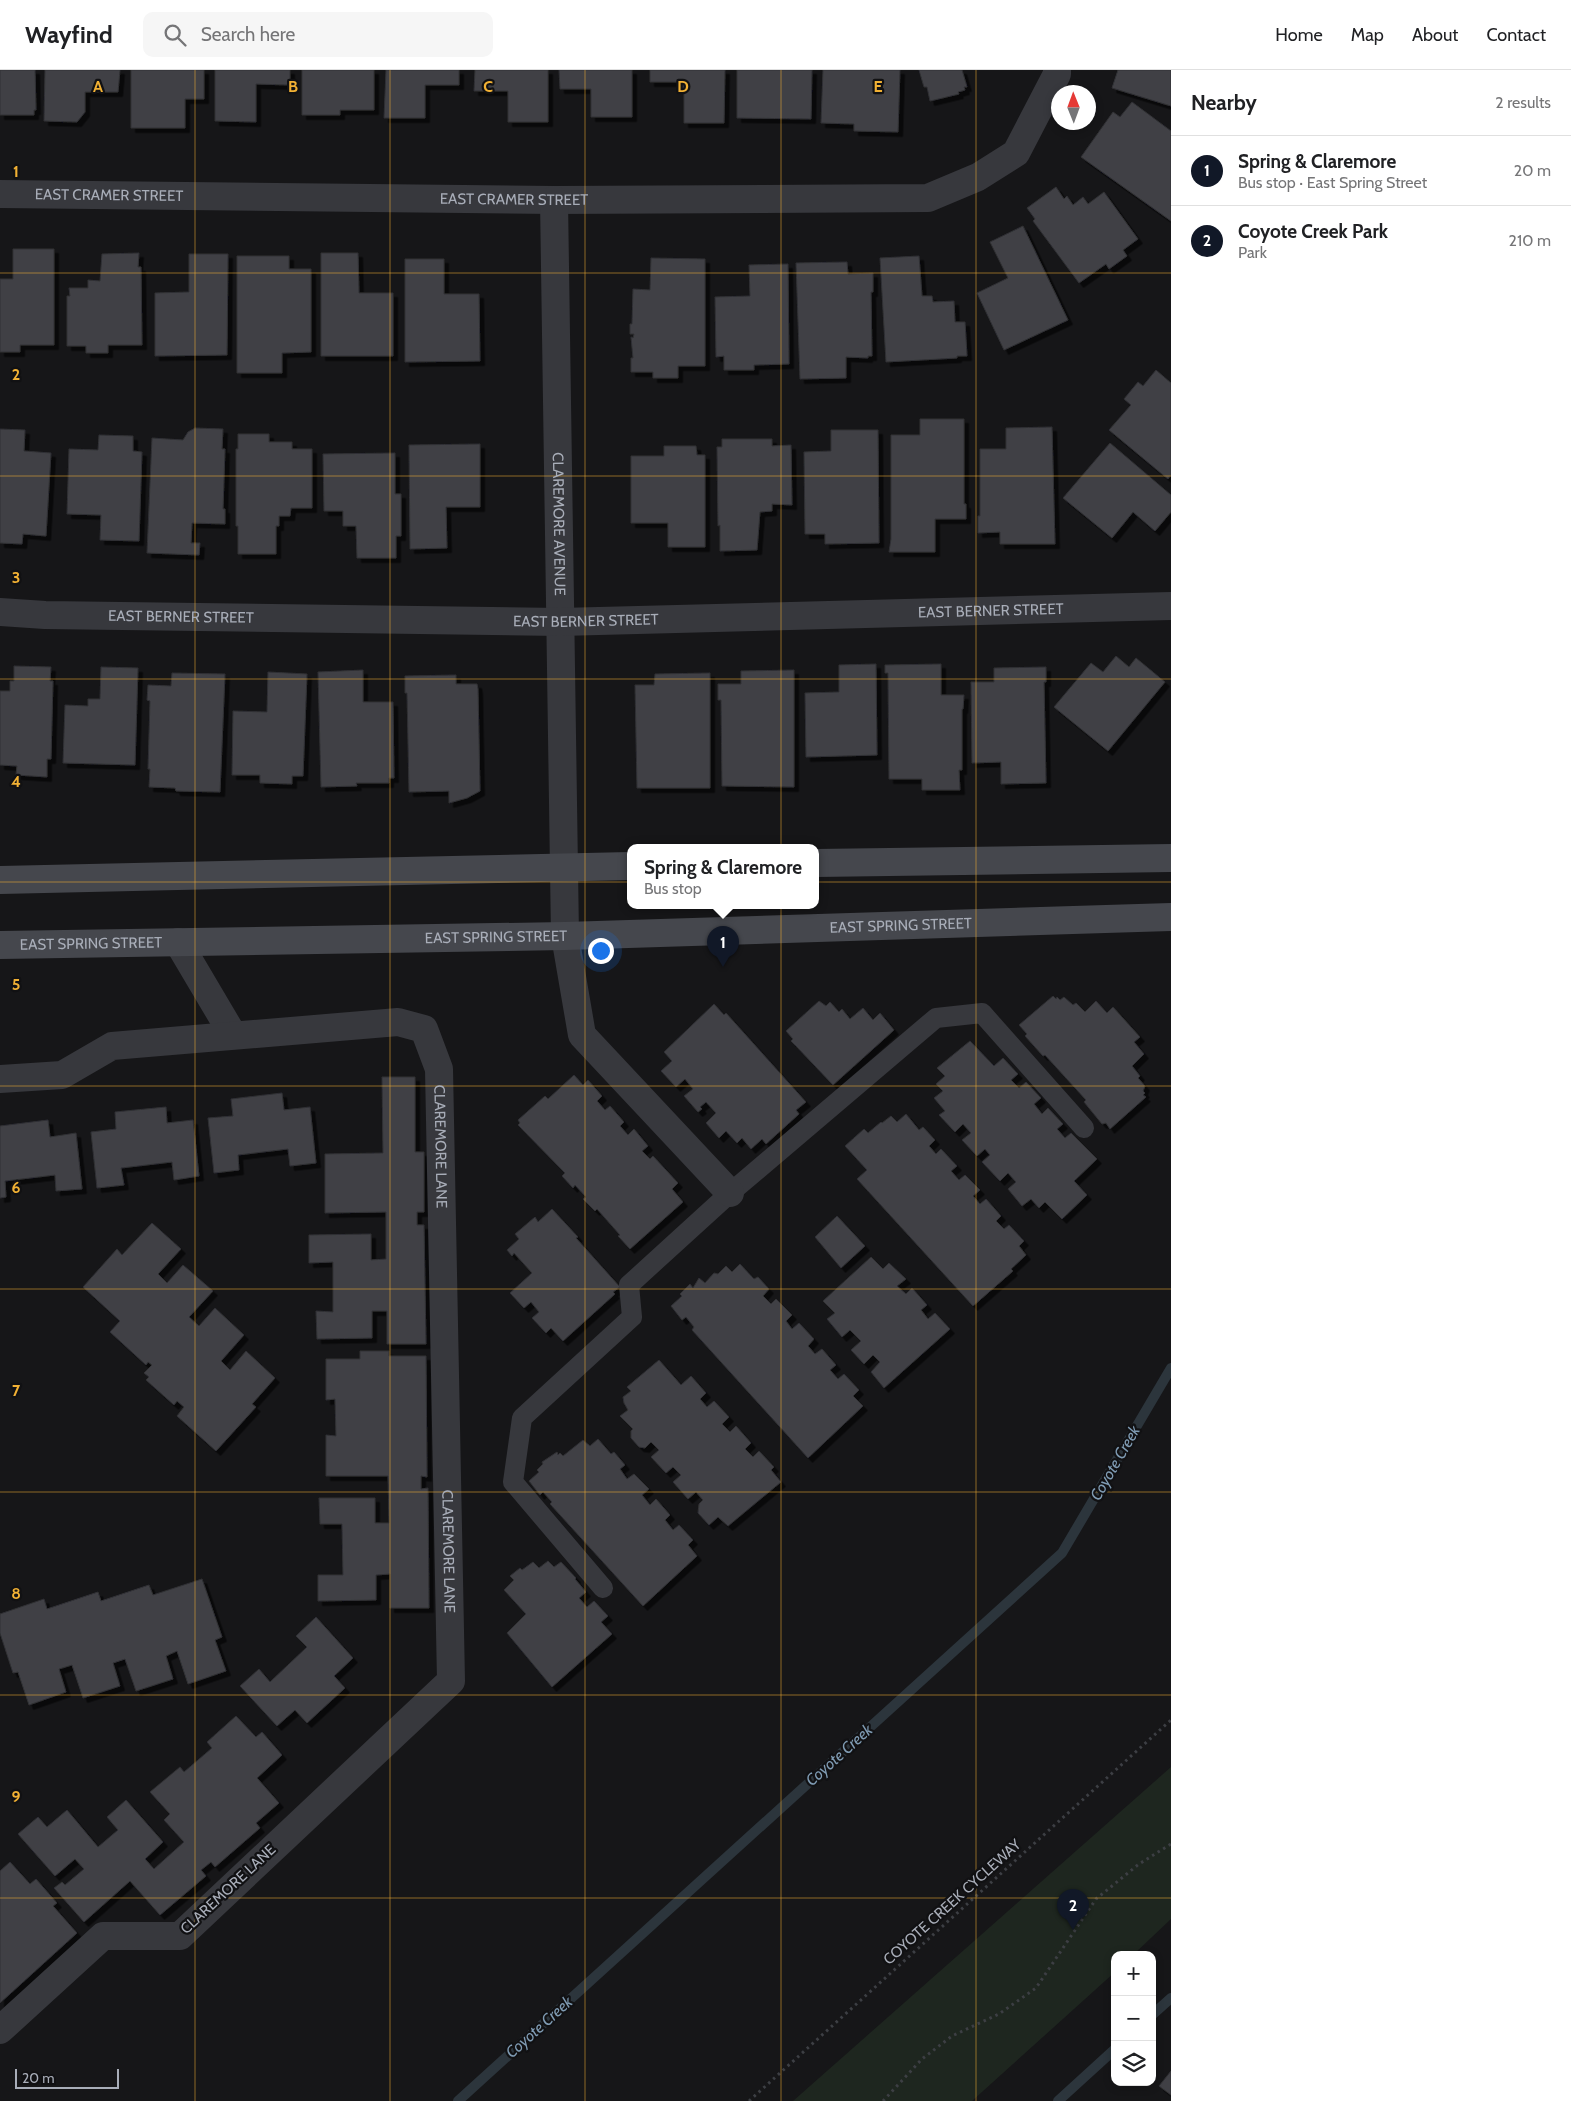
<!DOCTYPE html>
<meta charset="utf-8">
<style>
:root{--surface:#fff;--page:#f6f6f6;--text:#202124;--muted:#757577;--line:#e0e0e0;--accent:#111827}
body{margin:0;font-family:Cabin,sans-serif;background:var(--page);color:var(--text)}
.controls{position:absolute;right:15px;bottom:15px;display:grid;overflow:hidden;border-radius:10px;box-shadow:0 2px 8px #0003}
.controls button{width:45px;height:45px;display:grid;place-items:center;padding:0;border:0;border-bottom:1px solid var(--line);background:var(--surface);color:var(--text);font:25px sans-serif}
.compass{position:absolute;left:1051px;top:15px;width:45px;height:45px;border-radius:50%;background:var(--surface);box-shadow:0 2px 8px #0003;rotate:359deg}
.scale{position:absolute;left:15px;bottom:12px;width:104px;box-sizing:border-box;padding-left:5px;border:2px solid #a8adb8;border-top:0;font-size:14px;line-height:18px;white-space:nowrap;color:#a8adb8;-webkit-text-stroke:4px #111113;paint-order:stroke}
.you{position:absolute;left:600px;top:880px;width:18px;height:18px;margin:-12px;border:4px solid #fff;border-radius:50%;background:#1a73e8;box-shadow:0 0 0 8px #1a73e833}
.badge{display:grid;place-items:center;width:32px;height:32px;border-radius:50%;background:var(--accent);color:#fff;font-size:16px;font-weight:700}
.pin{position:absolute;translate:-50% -41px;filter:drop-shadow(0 1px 2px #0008)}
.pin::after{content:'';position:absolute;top:26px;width:18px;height:15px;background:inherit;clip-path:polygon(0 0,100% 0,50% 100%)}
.popup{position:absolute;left:627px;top:774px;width:192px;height:65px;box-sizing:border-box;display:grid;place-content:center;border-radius:10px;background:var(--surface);filter:drop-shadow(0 1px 4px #0005);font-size:16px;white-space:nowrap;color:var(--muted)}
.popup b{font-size:19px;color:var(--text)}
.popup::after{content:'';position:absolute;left:50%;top:100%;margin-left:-10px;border:10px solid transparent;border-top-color:var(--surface)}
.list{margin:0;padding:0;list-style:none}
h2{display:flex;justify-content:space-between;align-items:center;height:65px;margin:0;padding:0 20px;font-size:21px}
h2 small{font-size:16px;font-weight:400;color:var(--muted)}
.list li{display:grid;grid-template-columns:32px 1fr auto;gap:15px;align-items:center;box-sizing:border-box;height:70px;padding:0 20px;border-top:1px solid var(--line)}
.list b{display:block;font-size:19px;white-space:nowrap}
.list p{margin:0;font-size:16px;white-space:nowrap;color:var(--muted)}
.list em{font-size:16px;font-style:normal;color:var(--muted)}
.icon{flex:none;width:28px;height:28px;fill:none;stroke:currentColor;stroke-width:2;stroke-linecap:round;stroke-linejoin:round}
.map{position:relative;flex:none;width:1171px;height:2031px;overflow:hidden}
header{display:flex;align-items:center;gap:30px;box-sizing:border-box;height:70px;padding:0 25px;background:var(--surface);border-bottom:1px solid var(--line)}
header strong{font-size:24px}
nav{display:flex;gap:28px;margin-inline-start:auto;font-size:18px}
.search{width:350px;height:45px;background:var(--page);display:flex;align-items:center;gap:12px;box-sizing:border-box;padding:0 18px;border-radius:10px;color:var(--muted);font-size:19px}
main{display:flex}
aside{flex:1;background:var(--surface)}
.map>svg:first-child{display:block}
.green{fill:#1e261f}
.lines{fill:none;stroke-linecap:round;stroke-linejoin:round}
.stream{stroke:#2c353c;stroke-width:10}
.building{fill:#404145;stroke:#303034;filter:url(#shadow)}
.path{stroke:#3d3f44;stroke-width:3;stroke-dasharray:2.5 4;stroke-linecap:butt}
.lane{stroke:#37383d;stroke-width:20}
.street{stroke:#37383d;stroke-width:28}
.secondary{stroke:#45474d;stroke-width:28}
.grid{fill:none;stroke:#f2b134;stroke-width:1;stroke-opacity:0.55}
.labels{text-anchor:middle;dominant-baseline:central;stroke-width:4.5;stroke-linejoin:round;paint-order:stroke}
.street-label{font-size:15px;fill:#a8adb8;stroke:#111113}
.water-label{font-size:16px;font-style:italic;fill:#7f9bb3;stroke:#111113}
.grid-label{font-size:16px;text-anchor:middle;font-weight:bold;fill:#f2b134;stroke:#111113;stroke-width:4.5;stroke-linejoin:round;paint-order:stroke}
</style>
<header>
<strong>Wayfind</strong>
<div class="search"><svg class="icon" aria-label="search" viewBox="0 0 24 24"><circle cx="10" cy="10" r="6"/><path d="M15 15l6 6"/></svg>Search here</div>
<nav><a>Home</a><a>Map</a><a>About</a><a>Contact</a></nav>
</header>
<main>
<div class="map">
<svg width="1171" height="2031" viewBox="0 0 1171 2031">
<defs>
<filter id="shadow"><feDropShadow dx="4.5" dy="4.5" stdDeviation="0" flood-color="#0009"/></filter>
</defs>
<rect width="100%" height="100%" fill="#161618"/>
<!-- green -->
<polygon class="green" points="1171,1697 1171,1849 1133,1885 1115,1885 1115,1902 972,2031 793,2031"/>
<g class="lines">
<!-- stream -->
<g class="stream">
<polyline points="1152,1945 1171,1928"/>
<polyline points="458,2031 1062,1483 1171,1298"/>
<polyline points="1058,2031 1115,1979"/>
</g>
</g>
<!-- building -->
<g class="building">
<polygon points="0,0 35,0 36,40 34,40 34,45 0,45"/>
<polygon points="45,0 120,0 118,22 85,22 85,42 77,52 44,51"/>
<polygon points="131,0 204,0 204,29 185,29 185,58 131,58"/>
<polygon points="215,0 290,0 290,13 289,15 256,14 256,52 215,51"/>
<polygon points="302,0 374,0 374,40 340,40 340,45 302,45"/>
<polygon points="386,0 459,0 459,15 425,15 425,48 384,48"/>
<polygon points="475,0 548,0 548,52 508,52 508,21 474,21"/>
<polygon points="559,0 632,0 632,47 591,47 591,19 560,19"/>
<polygon points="650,0 725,0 724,53 684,53 684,23 680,23 680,12 650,12"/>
<polygon points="737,0 812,0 811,49 737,48"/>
<polygon points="823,0 900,0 898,62 854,61 854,54 821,53"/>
<polygon points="919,0 962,0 967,17 964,17 965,20 958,22 959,24 930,31 927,17 924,17"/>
<polygon points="1118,0 1171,0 1171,36 1112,18"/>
<polygon points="1132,32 1171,61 1171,151 1081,87 1113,42 1120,47"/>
<polygon points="1056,117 1064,129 1067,126 1073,135 1083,127 1088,134 1104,122 1138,169 1123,180 1127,186 1109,199 1106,194 1079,213 1033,151 1035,149 1027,138"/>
<polygon points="1023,156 1068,250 1004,280 977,223 1008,208 990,172"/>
<polygon points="13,179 54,179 54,275 20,275 20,282 0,282 0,209 13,209"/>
<polygon points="139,183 138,197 141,197 142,275 108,275 108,283 86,283 86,276 67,276 67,226 70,226 69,218 88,218 88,210 100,211 102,184"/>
<polygon points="321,183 358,183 359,223 393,223 393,286 321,286"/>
<polygon points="189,184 228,184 227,285 155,286 155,223 189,222"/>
<polygon points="237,186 289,186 289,199 311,199 311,282 282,283 282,303 237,303"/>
<polygon points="919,186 922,226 932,226 933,232 954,231 955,252 965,252 967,286 957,286 957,288 886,292 880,188"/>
<polygon points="651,188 705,189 705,296 678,296 678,308 653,308 653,302 631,302 631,288 633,288 631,267 633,268 634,264 630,264 630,254 632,254 633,219 650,220"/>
<polygon points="405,189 444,189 444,224 479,224 480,291 405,292"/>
<polygon points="847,192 848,204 873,203 873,222 871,222 872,286 868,286 868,288 846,287 846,308 800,309 796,193"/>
<polygon points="788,194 789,294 754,295 754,300 724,300 724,286 716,287 715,227 750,226 749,195"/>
<polygon points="1156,300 1171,313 1171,405 1168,409 1109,360 1131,335 1124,329 1138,312 1143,316"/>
<polygon points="920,349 964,349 964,434 966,434 966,449 935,449 935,482 889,482 891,469 891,365 920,365"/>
<polygon points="1052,357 1055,474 1000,474 1000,462 978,463 978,446 980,446 980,379 1006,379 1006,358"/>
<polygon points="195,358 223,359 222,379 225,379 223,439 225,439 225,454 192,453 191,473 200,473 199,485 147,483 152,368 183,370 188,362"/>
<polygon points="0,359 25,360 24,381 51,383 46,466 23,464 22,474 0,473"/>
<polygon points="831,360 878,360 879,473 825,474 825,464 805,464 804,382 831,381"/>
<polygon points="238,364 269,364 269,372 292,372 292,379 312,379 312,438 291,438 290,446 279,446 279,456 276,456 276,484 238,484 238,456 236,456 236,379 238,379"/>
<polygon points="99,365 133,366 133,381 142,382 139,471 100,470 101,445 67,444 69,379 98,380"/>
<polygon points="722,369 772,369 772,376 791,375 792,435 772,434 772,441 760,442 757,480 720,481 720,455 718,456 717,377 722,377"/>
<polygon points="1110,373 1171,425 1171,442 1155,461 1133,442 1112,468 1063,428"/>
<polygon points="480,374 480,437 446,437 447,478 410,479 409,375"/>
<polygon points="664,376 696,376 697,385 705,385 705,477 668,477 668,453 631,453 631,386 664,386"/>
<polygon points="395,383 395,424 401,424 401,466 396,466 396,488 357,488 356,456 343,456 343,441 324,441 323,384"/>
<polygon points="1116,586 1129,597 1136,588 1165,612 1108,681 1054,637 1091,593 1103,602"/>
<polygon points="876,594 877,685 806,687 805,623 839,622 839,595"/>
<polygon points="941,594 941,625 964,625 963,639 962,639 962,700 959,700 960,720 922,720 922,709 889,709 888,603 885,603 885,595"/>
<polygon points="14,596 51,597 50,611 53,611 51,689 47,689 47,707 16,705 17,696 0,695 0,621 10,621 10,611 14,611"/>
<polygon points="101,597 138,598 135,695 63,693 65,635 88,636 88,629 100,629"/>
<polygon points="1046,597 1046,612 1044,612 1046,713 1001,714 1001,692 972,693 971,612 994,612 994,598"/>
<polygon points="363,600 363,632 393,632 394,708 389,708 389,713 356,713 357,716 321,717 318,602"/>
<polygon points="794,600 794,717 722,716 721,630 718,630 718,614 741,614 741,601"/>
<polygon points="268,602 307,604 303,706 292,706 292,714 260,713 260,705 232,705 233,641 267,642"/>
<polygon points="172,603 225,604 220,722 176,721 175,718 149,717 150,699 148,699 150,631 147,630 148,615 171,616"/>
<polygon points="710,603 710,718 637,718 635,615 654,615 655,604"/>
<polygon points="456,605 456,614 477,614 478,619 480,721 467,728 449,733 449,721 409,722 407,623 405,623 405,606"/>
<polygon points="1053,926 1056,929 1057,927 1060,930 1064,927 1073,935 1076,933 1085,942 1096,931 1107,943 1113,937 1140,967 1134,972 1144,984 1132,996 1140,1006 1138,1008 1145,1016 1143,1021 1145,1023 1143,1025 1146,1027 1110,1059 1106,1053 1102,1054 1084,1032 1086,1030 1045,985 1043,986 1025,966 1027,964 1019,955"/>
<polygon points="819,931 826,936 830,932 839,942 842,939 850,949 863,938 873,950 880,943 894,960 833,1015 795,975 791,971 793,969 786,961"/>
<polygon points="714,934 724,945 726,943 806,1032 796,1040 799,1044 766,1074 762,1069 751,1079 742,1068 737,1073 726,1061 719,1068 706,1053 716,1043 706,1032 700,1037 702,1039 698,1042 684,1026 693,1019 685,1009 676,1017 661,1001 672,991 664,982"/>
<polygon points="970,971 994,996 1003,988 1018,1004 1011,1010 1019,1018 1026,1012 1041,1028 1034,1034 1042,1044 1048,1038 1063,1054 1057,1059 1065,1068 1071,1063 1097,1089 1074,1111 1087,1125 1062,1149 1045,1132 1039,1138 1031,1129 1022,1136 1008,1119 1016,1112 1008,1103 1000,1111 982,1092 990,1085 985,1079 977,1086 962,1070 971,1063 963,1054 955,1062 939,1045 945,1041 934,1028 943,1021 936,1014 945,1006 937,998"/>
<polygon points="574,1005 583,1015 588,1010 602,1026 597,1031 605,1040 610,1036 624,1052 620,1056 628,1065 634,1059 648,1076 642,1081 650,1089 653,1086 678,1113 672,1119 683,1132 630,1179 618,1166 620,1165 597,1139 595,1141 583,1129 586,1127 575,1115 573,1118 562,1106 565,1103 518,1055 520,1053 518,1050 545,1026 548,1029"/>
<polygon points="382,1007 415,1007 415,1082 424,1082 424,1142 417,1142 417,1155 424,1155 426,1274 387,1274 387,1241 372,1241 372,1268 317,1269 316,1241 333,1242 333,1192 309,1193 309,1165 371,1164 371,1190 386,1189 386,1142 325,1143 325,1084 383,1083"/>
<polygon points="282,1023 284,1040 310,1037 316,1093 290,1096 288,1079 238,1085 239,1100 214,1103 208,1048 233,1046 231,1029"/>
<polygon points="166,1037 167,1053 193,1050 199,1106 174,1110 172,1092 121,1098 124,1115 97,1118 91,1062 116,1059 115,1042"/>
<polygon points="906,1044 919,1060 923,1057 935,1070 929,1076 936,1084 941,1079 957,1096 951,1101 959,1110 965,1105 980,1120 973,1126 980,1134 986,1129 1001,1146 996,1151 1004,1159 1009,1155 1024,1171 1019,1176 1026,1185 1011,1199 1013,1201 973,1236 857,1109 867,1100 845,1076 864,1059 868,1063 881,1052 882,1053 891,1046 897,1052"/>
<polygon points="48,1050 50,1067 76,1063 82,1119 56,1121 55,1105 5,1111 6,1127 0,1128 0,1056"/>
<polygon points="552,1139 578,1167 576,1168 620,1217 613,1222 615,1224 563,1271 551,1258 546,1263 532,1248 539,1242 531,1232 524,1238 510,1223 532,1203 514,1183 512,1186 507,1180 519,1169 515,1164 535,1147 538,1152"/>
<polygon points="837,1146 865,1176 841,1198 815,1167"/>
<polygon points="152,1153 181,1179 158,1204 167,1213 183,1195 213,1221 189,1247 199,1256 215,1238 244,1265 221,1291 230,1300 246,1281 275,1308 252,1334 256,1337 216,1381 177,1346 184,1337 177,1331 174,1335 146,1310 149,1307 144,1303 152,1295 148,1292 146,1295 110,1262 120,1251 83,1217 117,1179 122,1185"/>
<polygon points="871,1187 883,1199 889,1193 906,1209 897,1216 906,1224 912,1218 927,1235 921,1240 928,1249 935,1243 950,1259 884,1318 871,1302 880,1292 873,1285 864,1294 851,1280 861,1271 850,1260 842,1267 827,1249 835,1243 823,1231"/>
<polygon points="740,1194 754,1209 758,1207 769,1219 763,1226 771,1234 776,1229 792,1245 786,1251 792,1259 799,1253 814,1269 808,1276 815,1284 822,1279 836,1295 830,1300 838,1309 844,1304 859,1320 853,1326 863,1336 808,1388 692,1260 694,1257 686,1247 682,1250 671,1236 682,1226 680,1224 690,1214 693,1218 699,1208 705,1213 714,1203 718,1204 726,1196 732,1202"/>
<polygon points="360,1281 389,1281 389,1286 426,1286 427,1407 421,1406 421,1419 428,1418 429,1538 390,1538 390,1504 376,1505 376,1530 318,1531 318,1505 343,1505 342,1454 320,1454 319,1428 375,1428 375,1453 389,1453 388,1406 326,1406 326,1365 336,1366 335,1329 326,1330 326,1289 360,1289"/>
<polygon points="659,1290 681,1315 691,1306 706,1323 700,1329 707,1337 714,1331 729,1347 722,1354 730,1362 736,1356 751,1373 745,1379 753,1387 759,1381 774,1397 771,1400 781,1412 728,1456 718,1447 709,1455 698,1443 699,1434 703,1430 696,1422 688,1429 673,1412 681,1405 673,1397 666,1403 651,1387 659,1380 651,1372 645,1378 639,1377 631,1368 631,1361 633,1359 620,1346 628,1340 624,1333 623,1327 631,1321 627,1317"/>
<polygon points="598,1369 611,1384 614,1382 625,1395 620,1399 627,1409 634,1404 649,1419 642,1425 650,1435 656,1429 670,1445 665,1450 673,1460 679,1455 693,1470 688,1475 697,1486 643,1536 550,1434 552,1432 543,1422 540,1425 529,1411 539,1402 537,1400 543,1394 542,1392 557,1382 558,1385 560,1383 563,1386 583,1370 590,1376"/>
<polygon points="548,1491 554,1497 561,1492 576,1508 575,1509 586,1522 579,1528 587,1537 594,1531 608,1546 601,1552 612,1564 552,1617 507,1563 526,1544 504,1520 514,1510 510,1506 520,1498 522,1500 533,1492 539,1498"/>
<polygon points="202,1509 222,1567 215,1570 226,1601 188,1614 177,1581 166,1586 173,1609 136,1621 125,1589 113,1593 120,1616 83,1628 72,1595 59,1599 66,1622 29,1635 18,1602 13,1603 0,1563 0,1544 44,1529 47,1539 98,1522 101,1531 149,1515 153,1525"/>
<polygon points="316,1547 353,1588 334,1606 345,1618 307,1653 295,1640 277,1656 240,1616 259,1599 270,1612 307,1577 296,1566"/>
<polygon points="236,1646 256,1667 262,1662 282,1685 257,1708 279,1733 256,1753 260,1758 215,1797 211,1792 201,1800 206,1806 160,1845 130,1811 84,1852 54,1818 62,1812 65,1815 84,1799 75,1789 55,1806 18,1764 38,1747 47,1757 67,1740 98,1777 118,1760 107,1747 126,1730 163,1772 145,1789 154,1799 184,1772 164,1750 170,1744 150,1722 180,1697 184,1702 212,1678 207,1672"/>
<polygon points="10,1792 30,1814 36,1809 57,1833 53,1836 77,1863 0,1933 0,1801"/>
<polygon points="1171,2001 1171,2025 1159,2016"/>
</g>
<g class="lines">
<!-- path -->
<g class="path">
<polyline points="749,2031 1171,1650"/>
<polyline points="883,2031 922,1989 952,1966 999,1944 1036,1918 1096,1829 1139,1794 1171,1774"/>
</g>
<!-- lane -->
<polyline class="lane" points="603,1518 513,1412 522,1348 632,1247 629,1215 730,1123 936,948 982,943 1084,1058"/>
<!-- street -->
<g class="street">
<path id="s1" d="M0,124L554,130L928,128L978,107L1016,83L1057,4V0"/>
<path id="s2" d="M554,130L565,866L582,965L730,1123"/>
<path id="s3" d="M0,542L45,545L560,552L1171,536"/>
<polyline points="178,872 233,965"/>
<path id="s4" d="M0,1009L62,1005L112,976L398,952L424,959L439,999L451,1611L180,1866H103L0,1960"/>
</g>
<!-- secondary -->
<g class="secondary">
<polyline points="816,793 1171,788"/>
<polyline points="0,810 630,796"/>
<path id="s5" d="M0,875L565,866L1171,847"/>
</g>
</g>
<!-- grid -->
<path class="grid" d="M195,0V2031M390,0V2031M585,0V2031M781,0V2031M976,0V2031M0,203H1171M0,406H1171M0,609H1171M0,812H1171M0,1016H1171M0,1219H1171M0,1422H1171M0,1625H1171M0,1828H1171"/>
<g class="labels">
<!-- street labels -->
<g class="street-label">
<text stroke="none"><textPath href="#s1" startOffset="109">EAST CRAMER STREET</textPath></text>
<text stroke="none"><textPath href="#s1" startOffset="514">EAST CRAMER STREET</textPath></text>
<text stroke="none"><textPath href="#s2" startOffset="324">CLAREMORE AVENUE</textPath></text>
<text stroke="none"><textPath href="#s3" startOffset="991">EAST BERNER STREET</textPath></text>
<text stroke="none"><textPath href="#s3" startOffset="181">EAST BERNER STREET</textPath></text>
<text stroke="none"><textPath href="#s3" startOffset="586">EAST BERNER STREET</textPath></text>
<text stroke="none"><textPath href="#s5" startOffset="901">EAST SPRING STREET</textPath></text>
<text stroke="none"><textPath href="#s5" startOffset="496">EAST SPRING STREET</textPath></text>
<text stroke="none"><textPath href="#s5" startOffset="91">EAST SPRING STREET</textPath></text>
<text stroke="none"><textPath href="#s4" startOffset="554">CLAREMORE LANE</textPath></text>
<text stroke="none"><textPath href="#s4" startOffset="959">CLAREMORE LANE</textPath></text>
<text transform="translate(228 1819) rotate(-43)">CLAREMORE LANE</text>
<text transform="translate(952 1832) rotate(-42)">COYOTE CREEK CYCLEWAY</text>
</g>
<!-- water labels -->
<g class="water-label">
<text transform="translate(1115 1393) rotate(-60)">Coyote Creek</text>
<text transform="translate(839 1685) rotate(-42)">Coyote Creek</text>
<text transform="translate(539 1957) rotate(-42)">Coyote Creek</text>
</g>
</g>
<g class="grid-label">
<text x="98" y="22">A</text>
<text x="293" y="22">B</text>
<text x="488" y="22">C</text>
<text x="683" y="22">D</text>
<text x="878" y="22">E</text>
<text x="16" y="107">1</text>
<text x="16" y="310">2</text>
<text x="16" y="513">3</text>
<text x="16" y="717">4</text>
<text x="16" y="920">5</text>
<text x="16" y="1123">6</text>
<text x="16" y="1326">7</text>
<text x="16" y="1529">8</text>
<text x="16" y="1732">9</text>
</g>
</svg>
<div class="controls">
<button>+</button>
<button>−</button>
<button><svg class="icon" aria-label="layers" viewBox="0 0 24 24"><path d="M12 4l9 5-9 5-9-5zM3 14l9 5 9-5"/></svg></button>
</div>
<svg class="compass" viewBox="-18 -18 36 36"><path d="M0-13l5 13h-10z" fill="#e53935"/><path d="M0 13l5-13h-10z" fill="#757577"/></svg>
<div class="scale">20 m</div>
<div class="you"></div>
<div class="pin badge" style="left:723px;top:897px">1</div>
<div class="popup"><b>Spring &amp; Claremore</b>Bus stop</div>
<div class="pin badge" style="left:1073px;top:1860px">2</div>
</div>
<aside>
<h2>Nearby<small>2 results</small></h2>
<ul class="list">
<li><span class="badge">1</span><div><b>Spring &amp; Claremore</b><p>Bus stop · East Spring Street</p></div><em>20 m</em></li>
<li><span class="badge">2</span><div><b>Coyote Creek Park</b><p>Park</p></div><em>210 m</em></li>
</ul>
</aside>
</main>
